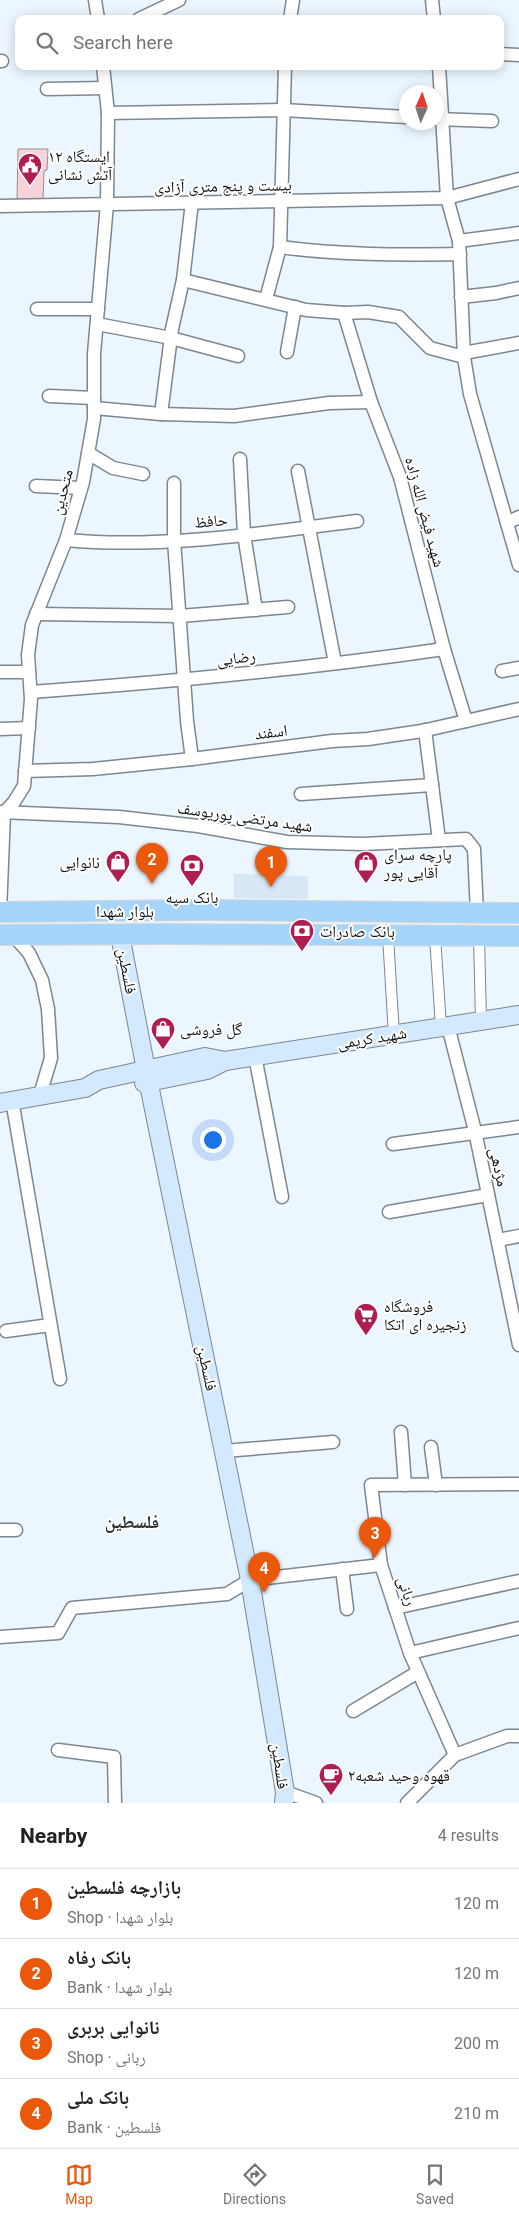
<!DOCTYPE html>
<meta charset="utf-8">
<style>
:root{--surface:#fff;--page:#f6f6f6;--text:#222;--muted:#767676;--line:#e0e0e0;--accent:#ea580c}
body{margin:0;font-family:Roboto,"Noto Naskh Arabic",sans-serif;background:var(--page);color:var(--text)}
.compass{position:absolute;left:399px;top:85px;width:45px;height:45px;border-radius:50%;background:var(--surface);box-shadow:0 2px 12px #0003;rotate:3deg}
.you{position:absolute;left:212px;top:1139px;width:18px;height:18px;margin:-12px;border:4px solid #fff;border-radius:50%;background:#1a73e8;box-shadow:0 0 0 8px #1a73e833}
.badge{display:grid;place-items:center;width:32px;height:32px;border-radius:50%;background:var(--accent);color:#fff;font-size:16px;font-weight:700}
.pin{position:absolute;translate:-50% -41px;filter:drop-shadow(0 1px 2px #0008)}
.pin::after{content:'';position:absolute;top:26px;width:18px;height:15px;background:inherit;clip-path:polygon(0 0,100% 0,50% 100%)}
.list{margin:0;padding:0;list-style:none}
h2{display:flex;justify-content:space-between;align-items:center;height:65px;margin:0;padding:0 20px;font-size:21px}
h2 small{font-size:16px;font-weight:400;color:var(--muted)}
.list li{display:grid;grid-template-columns:32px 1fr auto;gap:15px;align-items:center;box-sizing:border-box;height:70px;padding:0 20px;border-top:1px solid var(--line)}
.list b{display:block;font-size:19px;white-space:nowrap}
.list p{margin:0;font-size:16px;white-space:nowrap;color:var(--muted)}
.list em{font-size:16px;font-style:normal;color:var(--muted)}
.icon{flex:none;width:28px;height:28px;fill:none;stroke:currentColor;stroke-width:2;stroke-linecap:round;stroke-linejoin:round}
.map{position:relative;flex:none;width:519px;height:1803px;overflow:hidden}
.search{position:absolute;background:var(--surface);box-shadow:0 2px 12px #0003;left:15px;right:15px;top:15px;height:55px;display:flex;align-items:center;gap:12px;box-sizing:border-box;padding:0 18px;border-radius:10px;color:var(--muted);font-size:19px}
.sheet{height:345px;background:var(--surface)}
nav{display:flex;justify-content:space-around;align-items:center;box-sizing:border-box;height:70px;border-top:1px solid var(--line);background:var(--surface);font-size:14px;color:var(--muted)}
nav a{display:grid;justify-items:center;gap:2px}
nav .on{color:var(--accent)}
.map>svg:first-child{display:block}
.built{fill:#d8e7f5}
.building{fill:#f8d2d9;stroke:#998d8f}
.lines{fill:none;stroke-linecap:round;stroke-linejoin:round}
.pedestrian-casing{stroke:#7e868e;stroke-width:12}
.minor-casing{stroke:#7e868e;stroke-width:15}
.secondary-casing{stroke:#7e868e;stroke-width:20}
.primary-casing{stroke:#d4d5d5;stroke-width:22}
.pedestrian{stroke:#fff;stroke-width:10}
.minor{stroke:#fff;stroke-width:12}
.secondary{stroke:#d3eafe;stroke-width:18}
.primary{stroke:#a6d5fc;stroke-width:20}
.labels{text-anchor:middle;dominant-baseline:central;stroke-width:4;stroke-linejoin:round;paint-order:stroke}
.poi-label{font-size:16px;fill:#101316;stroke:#fff;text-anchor:start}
.street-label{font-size:16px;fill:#101316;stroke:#fff}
.neighbourhood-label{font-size:18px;font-weight:bold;fill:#2a3137;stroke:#fff}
</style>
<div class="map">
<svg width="519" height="1803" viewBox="0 0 519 1803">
<rect width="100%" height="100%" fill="#ecf6fe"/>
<!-- built -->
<polygon class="built" points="234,874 308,876 308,899 234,898"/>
<!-- building -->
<polygon class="building" points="18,149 48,149 47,170 44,171 43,200 17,200"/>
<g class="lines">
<defs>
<g id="pedestrian">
<polyline points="388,936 394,1035"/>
<polyline points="435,936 441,1027"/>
<polyline points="479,936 481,1021"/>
</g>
<g id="minor">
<polyline points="95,0 98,19"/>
<polyline points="432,0 434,19"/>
<polyline points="139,19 179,0"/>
<polyline points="290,19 293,0"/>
<polyline points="500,54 519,55"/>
<polyline points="0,61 2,61"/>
<polyline points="439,66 447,198 459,241 464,357 470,394 519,565"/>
<polyline points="47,89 105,88"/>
<polyline points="108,113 283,110 406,117"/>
<polyline points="436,119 492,121"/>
<polyline points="0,206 447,198 519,179"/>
<polyline points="459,241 519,233"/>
<path d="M280,247C340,255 399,255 460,254"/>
<polyline points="183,280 306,310 344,313 368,312 399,317 430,348 464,357"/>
<polyline points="461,297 496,293 519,288"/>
<polyline points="266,299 280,247 285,66"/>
<polyline points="37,309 98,309"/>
<polyline points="344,313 371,402 400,477 444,649 466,721"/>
<polyline points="97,324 171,338 238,356"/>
<polyline points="287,352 295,307"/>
<polyline points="464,353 519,343"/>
<polyline points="49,396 94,398"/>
<polyline points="94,408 161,414 234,416 329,403 371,402"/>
<polyline points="161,414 172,329 183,280 192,202"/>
<polyline points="88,453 113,468 143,474"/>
<polyline points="240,459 244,534 256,610"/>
<polyline points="298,471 335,663"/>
<polyline points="174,483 174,540 187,721 192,759"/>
<polyline points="36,486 81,488"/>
<polyline points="507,523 519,517"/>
<path d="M66,540C162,549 263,533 357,521"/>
<polyline points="36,614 180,616 288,607"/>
<polyline points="502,671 519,668"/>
<polyline points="0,672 29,672"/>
<path d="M31,692C169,682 307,669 444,649"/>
<polyline points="0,729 29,728"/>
<polyline points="425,730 439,840"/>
<polyline points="25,771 93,769 192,759 332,741 368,739 422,731 519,709"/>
<polyline points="301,794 432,785"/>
<polyline points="0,812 119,817 198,826 287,842 363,844 466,839 474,849 477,913"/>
<polyline points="0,912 4,813 14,802 24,786 31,699 28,655 32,625 66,540 83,482 94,419 94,354 107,204 108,113 103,66"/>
<polyline points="13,935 29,953 42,980 48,1009 51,1058 40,1095"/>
<polyline points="448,1026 475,1131 519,1345"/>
<polyline points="255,1056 282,1197"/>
<polyline points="12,1100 60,1379"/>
<polyline points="393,1144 519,1127"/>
<polyline points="389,1212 488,1195"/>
<polyline points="498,1240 519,1236"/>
<polyline points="6,1331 50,1325"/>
<polyline points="401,1432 405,1485"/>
<polyline points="431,1447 436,1485"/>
<polyline points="224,1451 333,1442"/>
<polyline points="0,1530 16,1530"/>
<polyline points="342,1569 347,1609"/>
<polyline points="395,1608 519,1581"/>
<polyline points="0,1637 58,1633 72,1608 227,1594 250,1580 381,1565"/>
<polyline points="410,1653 519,1628"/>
<polyline points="353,1711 418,1672"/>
<polyline points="58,1750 114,1757 115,1803"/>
<polyline points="455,1755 410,1653 381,1565 371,1485 519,1484"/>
<polyline points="285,1792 316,1803"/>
<polyline points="407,1803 455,1755 507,1736 519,1736"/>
</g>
<g id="secondary">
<polyline points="120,935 146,1070 250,1580 285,1792 284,1803"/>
<polyline points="144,1083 207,1070 225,1061"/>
<polyline points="0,1103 85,1088 99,1080 205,1057 225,1061 519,1015"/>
</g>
<g id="primary">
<polyline points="0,912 202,910 519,913"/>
<polyline points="0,935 163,934 519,936"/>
</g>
</defs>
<!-- pedestrian casing -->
<use href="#pedestrian" class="pedestrian-casing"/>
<!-- minor casing -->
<use href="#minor" class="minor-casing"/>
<!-- secondary casing -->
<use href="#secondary" class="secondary-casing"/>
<!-- primary casing -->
<use href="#primary" class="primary-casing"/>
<!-- pedestrian -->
<use href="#pedestrian" class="pedestrian"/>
<!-- minor -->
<use href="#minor" class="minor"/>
<!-- secondary -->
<use href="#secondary" class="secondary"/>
<!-- primary -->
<use href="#primary" class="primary"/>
</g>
<!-- icons -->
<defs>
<symbol id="civic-pin" viewBox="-11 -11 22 30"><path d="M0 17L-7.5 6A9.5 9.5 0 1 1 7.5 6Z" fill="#ae1e53" stroke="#fff"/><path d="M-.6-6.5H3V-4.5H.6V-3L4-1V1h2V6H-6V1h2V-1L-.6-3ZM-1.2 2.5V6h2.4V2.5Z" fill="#fff"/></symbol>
<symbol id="shop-pin" viewBox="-11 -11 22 30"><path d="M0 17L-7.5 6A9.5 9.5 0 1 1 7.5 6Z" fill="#ae1e53" stroke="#fff"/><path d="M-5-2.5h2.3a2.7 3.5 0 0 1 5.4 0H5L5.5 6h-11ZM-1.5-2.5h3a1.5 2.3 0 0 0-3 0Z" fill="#fff"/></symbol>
<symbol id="bank-pin" viewBox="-11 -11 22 30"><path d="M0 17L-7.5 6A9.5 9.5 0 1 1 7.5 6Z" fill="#ae1e53" stroke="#fff"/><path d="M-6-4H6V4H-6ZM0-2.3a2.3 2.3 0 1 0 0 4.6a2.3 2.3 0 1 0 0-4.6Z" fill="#fff"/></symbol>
<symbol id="supermarket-pin" viewBox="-11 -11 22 30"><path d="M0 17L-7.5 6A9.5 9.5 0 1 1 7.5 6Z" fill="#ae1e53" stroke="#fff"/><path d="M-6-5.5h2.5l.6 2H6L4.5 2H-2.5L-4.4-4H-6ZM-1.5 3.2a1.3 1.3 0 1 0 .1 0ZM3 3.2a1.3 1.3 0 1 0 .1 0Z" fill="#fff"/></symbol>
<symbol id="cafe-pin" viewBox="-11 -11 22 30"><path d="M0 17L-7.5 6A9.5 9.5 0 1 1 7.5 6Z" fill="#ae1e53" stroke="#fff"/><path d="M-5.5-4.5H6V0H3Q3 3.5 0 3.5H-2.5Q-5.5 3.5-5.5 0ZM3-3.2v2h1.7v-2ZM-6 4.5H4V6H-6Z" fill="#fff"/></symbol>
</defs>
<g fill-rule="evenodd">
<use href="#civic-pin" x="16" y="151" width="28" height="38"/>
<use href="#shop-pin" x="104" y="848" width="28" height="38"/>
<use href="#shop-pin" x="352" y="849" width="28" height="38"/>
<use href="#bank-pin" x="178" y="852" width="28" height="38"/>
<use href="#bank-pin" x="288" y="917" width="28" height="38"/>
<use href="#shop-pin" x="149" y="1015" width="28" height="38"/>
<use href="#supermarket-pin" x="352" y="1301" width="28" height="38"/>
<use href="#cafe-pin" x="317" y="1761" width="28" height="38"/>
</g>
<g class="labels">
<!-- poi labels -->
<g class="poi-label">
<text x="48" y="156">ایستگاه ۱۲<tspan x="48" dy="18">آتش نشانی</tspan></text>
<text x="384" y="854">پارچه سرای<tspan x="384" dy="18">آقایی پور</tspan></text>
<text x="100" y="862" text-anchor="end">نانوایی</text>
<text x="192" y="897" text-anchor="middle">بانک سپه</text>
<text x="320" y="931">بانک صادرات</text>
<text x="180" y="1029">گل فروشی</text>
<text x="384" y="1306">فروشگاه<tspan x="384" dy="18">زنجیره ای اتکا</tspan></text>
<text x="348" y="1775">قهوه وحید شعبه۲</text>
</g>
<!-- street labels -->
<g class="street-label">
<text transform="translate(223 186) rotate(-1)">بیست و پنج متری آزادی</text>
<text transform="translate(62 492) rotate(-76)">متحدین</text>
<text transform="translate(425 512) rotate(75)">شهید فیض الله زاده</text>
<text transform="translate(211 521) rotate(-5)">حافظ</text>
<text transform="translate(236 658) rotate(-7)">رضایی</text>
<text transform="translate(271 732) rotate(-7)">اسفند</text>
<text transform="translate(245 817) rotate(8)">شهید مرتضی پوریوسف</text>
<text x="125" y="911">بلوار شهدا</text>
<text transform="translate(127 971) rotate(79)">فلسطین</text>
<text transform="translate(372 1038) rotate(-9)">شهید کریمی</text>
<text transform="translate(499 1167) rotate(78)">مژدهی</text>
<text transform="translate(207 1368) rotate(78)">فلسطین</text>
<text transform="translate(407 1591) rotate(72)">ربانی</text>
<text transform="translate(280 1766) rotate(82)">فلسطین</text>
</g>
<!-- neighbourhood labels -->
<g class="neighbourhood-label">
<text x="132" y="1521">فلسطین</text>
</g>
</g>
</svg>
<svg class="compass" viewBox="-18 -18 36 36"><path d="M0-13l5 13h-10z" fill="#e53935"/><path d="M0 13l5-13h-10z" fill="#767676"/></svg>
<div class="you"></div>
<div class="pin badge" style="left:271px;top:887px">1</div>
<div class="pin badge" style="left:152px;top:884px">2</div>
<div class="pin badge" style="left:375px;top:1558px">3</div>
<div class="pin badge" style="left:264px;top:1593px">4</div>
<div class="search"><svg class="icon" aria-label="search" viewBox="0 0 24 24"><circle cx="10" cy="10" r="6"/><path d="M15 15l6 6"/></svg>Search here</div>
</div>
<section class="sheet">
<h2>Nearby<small>4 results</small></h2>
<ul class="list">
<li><span class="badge">1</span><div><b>بازارچه فلسطین</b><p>Shop · بلوار شهدا</p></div><em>120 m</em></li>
<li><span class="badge">2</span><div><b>بانک رفاه</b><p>Bank · بلوار شهدا</p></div><em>120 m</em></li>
<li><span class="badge">3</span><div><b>نانوایی بربری</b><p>Shop · ربانی</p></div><em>200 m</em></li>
<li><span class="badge">4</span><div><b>بانک ملی</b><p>Bank · فلسطین</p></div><em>210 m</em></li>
</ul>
</section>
<nav>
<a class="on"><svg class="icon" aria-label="map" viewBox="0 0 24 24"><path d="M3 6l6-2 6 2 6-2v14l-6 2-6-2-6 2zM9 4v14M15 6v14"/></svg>Map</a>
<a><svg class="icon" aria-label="directions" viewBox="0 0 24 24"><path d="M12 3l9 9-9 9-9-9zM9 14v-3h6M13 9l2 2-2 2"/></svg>Directions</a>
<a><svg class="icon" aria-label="saved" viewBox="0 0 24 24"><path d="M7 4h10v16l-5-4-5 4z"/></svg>Saved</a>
</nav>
